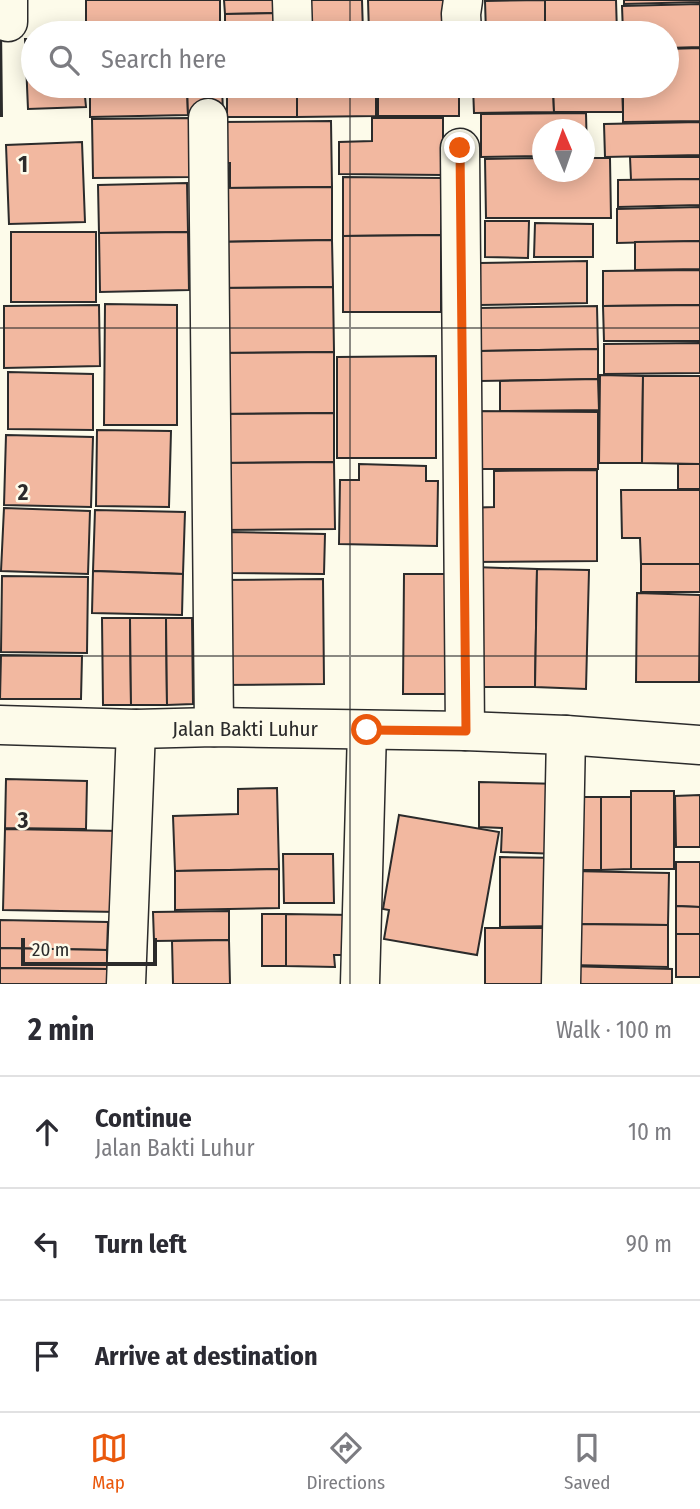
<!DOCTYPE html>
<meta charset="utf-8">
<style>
:root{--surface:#fff;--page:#f7f7f7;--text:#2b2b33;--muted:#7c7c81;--line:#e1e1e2;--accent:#ea580c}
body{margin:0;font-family:"Fira Sans Condensed",sans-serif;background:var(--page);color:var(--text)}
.compass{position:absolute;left:532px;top:119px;width:63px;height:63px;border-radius:50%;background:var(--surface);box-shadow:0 4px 18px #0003;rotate:358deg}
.scale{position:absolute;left:21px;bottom:18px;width:136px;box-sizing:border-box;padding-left:7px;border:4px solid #2b2b2b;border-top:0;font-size:19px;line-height:24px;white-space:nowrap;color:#2b2b2b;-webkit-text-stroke:5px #fdfbea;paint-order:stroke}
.stop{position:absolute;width:21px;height:21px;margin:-16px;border:5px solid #ea580c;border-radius:50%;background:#fff}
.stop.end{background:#ea580c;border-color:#fff;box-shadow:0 2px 7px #0008}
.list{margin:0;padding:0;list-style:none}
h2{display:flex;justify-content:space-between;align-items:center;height:91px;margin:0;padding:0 28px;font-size:30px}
h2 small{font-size:23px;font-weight:400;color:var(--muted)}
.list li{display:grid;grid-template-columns:46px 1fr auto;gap:21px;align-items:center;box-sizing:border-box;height:112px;padding:0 28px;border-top:2px solid var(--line)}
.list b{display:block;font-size:26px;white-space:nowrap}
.list p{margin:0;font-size:23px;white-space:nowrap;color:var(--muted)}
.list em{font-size:23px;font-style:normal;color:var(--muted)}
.icon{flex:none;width:38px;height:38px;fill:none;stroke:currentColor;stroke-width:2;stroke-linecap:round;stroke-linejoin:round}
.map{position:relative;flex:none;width:700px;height:984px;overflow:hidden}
.search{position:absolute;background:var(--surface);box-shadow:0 4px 18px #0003;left:21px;right:21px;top:21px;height:77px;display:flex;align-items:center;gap:18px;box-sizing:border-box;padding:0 24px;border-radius:38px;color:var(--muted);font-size:26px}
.sheet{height:427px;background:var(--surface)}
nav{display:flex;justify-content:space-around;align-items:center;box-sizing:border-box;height:98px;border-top:2px solid var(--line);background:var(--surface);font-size:19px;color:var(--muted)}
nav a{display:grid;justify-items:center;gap:4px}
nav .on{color:var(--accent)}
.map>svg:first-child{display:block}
.building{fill:#f2b8a0;stroke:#2b2b2b;stroke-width:2}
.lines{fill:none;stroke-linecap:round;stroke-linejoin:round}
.street-casing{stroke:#2b2b2b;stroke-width:41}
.street{stroke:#fdfbea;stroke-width:38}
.route{stroke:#ea580c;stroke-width:9}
.grid{fill:none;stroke:#2b2b2b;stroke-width:2;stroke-opacity:0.55}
.labels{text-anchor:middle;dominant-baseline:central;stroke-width:5;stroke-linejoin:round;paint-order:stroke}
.street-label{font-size:21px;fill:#2b2b2b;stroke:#fdfbea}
.grid-label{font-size:23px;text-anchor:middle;font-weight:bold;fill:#2b2b2b;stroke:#fdfbea;stroke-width:5;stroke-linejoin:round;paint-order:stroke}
</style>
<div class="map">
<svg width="700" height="984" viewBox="0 0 700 984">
<rect width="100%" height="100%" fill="#fdfbea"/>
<!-- building -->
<g class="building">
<polygon points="86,0 220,0 220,27 86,29"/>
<polygon points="224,0 281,0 281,13 225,14"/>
<polygon points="298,0 362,0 363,33 298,33"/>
<polygon points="368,0 457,0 457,33 369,33"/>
<polygon points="545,0 616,0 617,33 545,33"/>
<polygon points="545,0 545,33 486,33 485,1"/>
<polygon points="624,0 700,0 700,2 624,4"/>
<polygon points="700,4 700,47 667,48 667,33 623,33 622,6"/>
<polygon points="281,13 282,33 225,33 225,14"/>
<polygon points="0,27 1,27 2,116 0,116"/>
<polygon points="25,39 33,39 33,86 84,86 86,107 28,109"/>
<polygon points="700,48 700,121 623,122 623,86 667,86 667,49"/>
<polygon points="90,86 187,86 188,115 90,117"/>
<polygon points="187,86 222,86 223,114 188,115"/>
<rect x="227" y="86" width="70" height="31"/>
<polygon points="297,86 376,86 376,116 297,117"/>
<rect x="378" y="86" width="81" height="30"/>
<polygon points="473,86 553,86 554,112 474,113"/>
<polygon points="553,86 622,86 623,112 554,112"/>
<polygon points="586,113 587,155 584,155 584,130 542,130 542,156 481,157 481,114"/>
<polygon points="190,118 191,177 93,178 92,119"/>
<polygon points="372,118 443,118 443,175 339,174 339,142 372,141"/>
<polygon points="331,121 332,187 230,188 230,163 219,163 218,122"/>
<polygon points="700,122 700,155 605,157 604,124"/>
<polygon points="82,142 85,222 9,224 6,145"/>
<polygon points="630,157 700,157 700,179 631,180"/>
<polygon points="542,158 542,172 584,172 584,158 610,158 611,218 486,218 485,159"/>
<polygon points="343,177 442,178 441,235 343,236"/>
<polygon points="700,179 700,205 618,207 618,180"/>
<polygon points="187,183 188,232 99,233 98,185"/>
<polygon points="332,187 332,240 215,242 215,188"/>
<polygon points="700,207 700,241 617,243 617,209"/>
<polygon points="485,221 529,221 528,258 485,257"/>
<polygon points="535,223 593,224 593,257 534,257"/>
<rect x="11" y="232" width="85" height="70"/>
<polygon points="188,232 189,290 100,292 99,233"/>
<polygon points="441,235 441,312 343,312 343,236"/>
<polygon points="332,240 333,287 215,288 215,242"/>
<polygon points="700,241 700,269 635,270 635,242"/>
<polygon points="587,261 587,303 480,305 480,263"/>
<polygon points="700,270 700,305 603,306 603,271"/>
<polygon points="333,287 334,352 216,353 215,288"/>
<polygon points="105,304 177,305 177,425 104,425"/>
<polygon points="99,305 100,366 4,368 4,306"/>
<polygon points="700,305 700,341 604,341 603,306"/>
<polygon points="597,306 598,349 480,351 479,308"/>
<polygon points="700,343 700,373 604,374 604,344"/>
<polygon points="598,349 598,379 480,381 480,351"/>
<polygon points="334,352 334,413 216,414 216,353"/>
<polygon points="436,356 436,458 337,458 337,357"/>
<polygon points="8,372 93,374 93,430 8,429"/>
<polygon points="600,375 643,376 642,463 599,463"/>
<polygon points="643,376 700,376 700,464 642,463"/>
<polygon points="598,379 599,410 500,411 500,381"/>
<polygon points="469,411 598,412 598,469 468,469"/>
<polygon points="334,413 334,462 217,463 216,414"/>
<polygon points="97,430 171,431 169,507 96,506"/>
<polygon points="6,435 93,437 91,507 4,505"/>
<polygon points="334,462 335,529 217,530 217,463"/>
<polygon points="359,464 426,466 426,481 438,481 437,546 339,544 340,480 359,480"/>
<rect x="678" y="464" width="22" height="25"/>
<polygon points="597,470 597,561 465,562 465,508 494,507 494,471"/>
<polygon points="621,490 700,490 700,564 641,564 640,538 622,538"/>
<polygon points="4,508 90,511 88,574 1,571"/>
<polygon points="95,510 185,512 183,574 93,571"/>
<polygon points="228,532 325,534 324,574 228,573"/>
<rect x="641" y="564" width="59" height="28"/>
<polygon points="474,567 537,569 535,687 471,687"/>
<polygon points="537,569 589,570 586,689 535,687"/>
<polygon points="93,571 183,574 182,615 92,613"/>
<polygon points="404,574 453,574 453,694 403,694"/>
<polygon points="2,576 88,577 87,653 1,652"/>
<polygon points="323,579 324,684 218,685 217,580"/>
<polygon points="637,593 700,595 699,682 636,682"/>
<polygon points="102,618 130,618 131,705 103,705"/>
<polygon points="130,618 166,618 167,705 131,705"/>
<polygon points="166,618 192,618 193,704 167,705"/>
<polygon points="1,655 82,656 81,699 0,699"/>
<polygon points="6,779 87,781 86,829 5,828"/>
<polygon points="479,782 562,784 560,854 501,852 502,828 479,827"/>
<polygon points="277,788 279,869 175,871 173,816 238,814 238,789"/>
<rect x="631" y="791" width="43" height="78"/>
<polygon points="700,795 700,847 676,847 675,796"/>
<rect x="571" y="797" width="30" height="73"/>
<polygon points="601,797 631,797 631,869 601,870"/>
<polygon points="399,815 499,832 477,955 384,939 389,910 383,909"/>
<polygon points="5,829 120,831 118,912 3,910"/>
<polygon points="283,854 333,854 334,903 284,903"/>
<polygon points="500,857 560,858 560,926 500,927"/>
<polygon points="676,862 700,862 700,907 676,906"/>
<polygon points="279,869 279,908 175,910 175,871"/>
<polygon points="571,871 669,873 668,925 570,924"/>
<polygon points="676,906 700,907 700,934 676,934"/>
<polygon points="229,911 229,940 154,941 153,912"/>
<rect x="262" y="914" width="24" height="52"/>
<polygon points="286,914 352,915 351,955 334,955 335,967 286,966"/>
<polygon points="0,920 108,922 107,950 0,948"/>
<polygon points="570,924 668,925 668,967 569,965"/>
<rect x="485" y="928" width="67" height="56"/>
<rect x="676" y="934" width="24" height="43"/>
<polygon points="229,940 230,984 173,984 172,941"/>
<polygon points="0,948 107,950 107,969 0,968"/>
<polygon points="566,966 672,969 672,984 566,984"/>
<polygon points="0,968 107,969 107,984 0,984"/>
</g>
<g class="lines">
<defs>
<g id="street">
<polyline points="292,0 293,33"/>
<polyline points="8,22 8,0"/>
<polyline points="462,33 461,14 463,0"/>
<polyline points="208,118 214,727"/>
<polyline points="460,148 465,731"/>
<polyline points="0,725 136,729 214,727 465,731 566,735 700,745"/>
<polyline points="126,984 136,729"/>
<polyline points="360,984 367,730"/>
<polyline points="561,984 566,735"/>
</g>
</defs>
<!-- street casing -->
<use href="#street" class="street-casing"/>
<!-- street -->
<use href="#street" class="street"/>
</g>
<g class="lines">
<!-- route -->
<polyline class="route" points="367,730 466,731 460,148"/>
</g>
<!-- grid -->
<path class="grid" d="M350,0V33M350,86V984M0,328H700M0,656H700"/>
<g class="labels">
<!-- street labels -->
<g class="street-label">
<text x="245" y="729">Jalan Bakti Luhur</text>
</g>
</g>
<g class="grid-label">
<text x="23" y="172">1</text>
<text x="23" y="500">2</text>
<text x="23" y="828">3</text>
</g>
</svg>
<svg class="compass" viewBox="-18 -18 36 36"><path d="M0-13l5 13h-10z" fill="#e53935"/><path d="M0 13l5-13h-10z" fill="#7c7c81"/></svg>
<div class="scale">20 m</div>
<div class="stop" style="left:367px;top:730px"></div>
<div class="stop end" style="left:460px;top:148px"></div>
<div class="search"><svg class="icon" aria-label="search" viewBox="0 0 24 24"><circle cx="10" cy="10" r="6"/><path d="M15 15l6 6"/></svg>Search here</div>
</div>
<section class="sheet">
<h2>2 min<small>Walk · 100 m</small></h2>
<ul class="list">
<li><svg class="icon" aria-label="ahead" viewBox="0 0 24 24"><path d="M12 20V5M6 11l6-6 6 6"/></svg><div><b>Continue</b><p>Jalan Bakti Luhur</p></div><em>10 m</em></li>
<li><svg class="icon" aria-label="left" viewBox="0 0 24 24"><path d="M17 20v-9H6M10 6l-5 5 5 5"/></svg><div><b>Turn left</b></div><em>90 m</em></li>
<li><svg class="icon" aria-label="arrive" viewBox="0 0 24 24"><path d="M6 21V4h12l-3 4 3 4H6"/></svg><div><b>Arrive at destination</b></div></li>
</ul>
</section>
<nav>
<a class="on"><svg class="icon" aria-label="map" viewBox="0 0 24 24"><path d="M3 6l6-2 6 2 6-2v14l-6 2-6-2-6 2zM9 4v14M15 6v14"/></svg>Map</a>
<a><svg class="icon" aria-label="directions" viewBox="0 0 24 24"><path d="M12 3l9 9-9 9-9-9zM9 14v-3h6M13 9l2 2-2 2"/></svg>Directions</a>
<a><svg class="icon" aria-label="saved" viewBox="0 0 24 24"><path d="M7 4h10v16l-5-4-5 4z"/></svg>Saved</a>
</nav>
